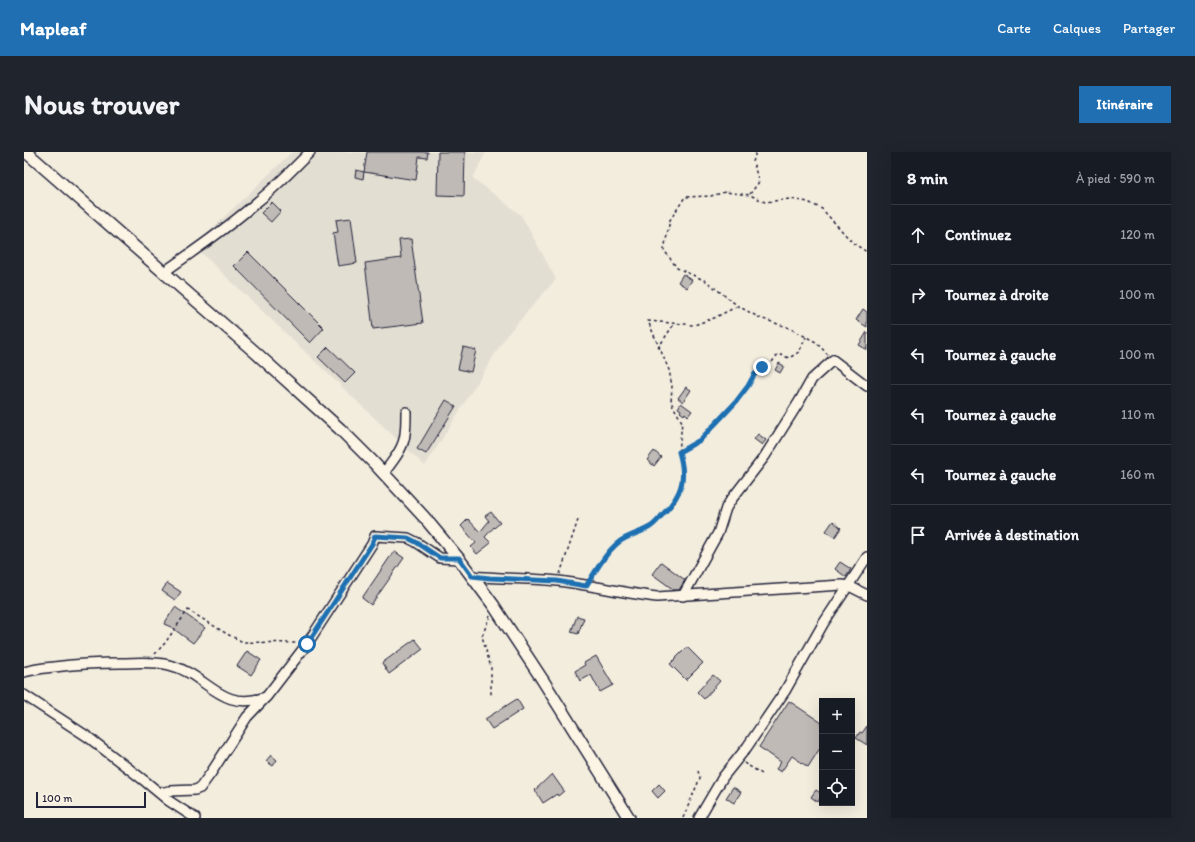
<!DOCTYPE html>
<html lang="fr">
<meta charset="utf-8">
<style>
:root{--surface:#171b24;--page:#20242c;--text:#f1f3f6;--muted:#9ea1a6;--line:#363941;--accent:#1f6fb2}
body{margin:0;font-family:Itim,sans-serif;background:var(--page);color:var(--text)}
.controls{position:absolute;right:12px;bottom:12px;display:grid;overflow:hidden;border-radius:0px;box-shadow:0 4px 16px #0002}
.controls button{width:36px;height:36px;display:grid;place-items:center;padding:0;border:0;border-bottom:1px solid var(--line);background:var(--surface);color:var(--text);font:20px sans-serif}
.scale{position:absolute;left:12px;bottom:10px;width:110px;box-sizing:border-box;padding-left:4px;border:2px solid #22223b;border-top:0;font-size:11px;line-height:14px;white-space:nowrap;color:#22223b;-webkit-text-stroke:3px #fcf5e5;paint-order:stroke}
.stop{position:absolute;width:12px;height:12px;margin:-9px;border:3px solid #1f6fb2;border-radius:50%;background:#fff}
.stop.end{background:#1f6fb2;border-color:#fff;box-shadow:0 1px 4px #0008}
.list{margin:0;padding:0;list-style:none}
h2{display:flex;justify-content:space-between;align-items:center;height:52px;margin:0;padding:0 16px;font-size:17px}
h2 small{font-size:13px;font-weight:400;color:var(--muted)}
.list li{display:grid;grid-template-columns:26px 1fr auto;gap:12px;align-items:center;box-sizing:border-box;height:60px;padding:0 16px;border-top:1px solid var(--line)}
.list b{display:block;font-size:15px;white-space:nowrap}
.list em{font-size:13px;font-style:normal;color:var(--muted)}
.icon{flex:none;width:22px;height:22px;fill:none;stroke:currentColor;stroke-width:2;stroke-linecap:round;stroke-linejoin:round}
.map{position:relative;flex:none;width:843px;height:666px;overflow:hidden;border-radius:0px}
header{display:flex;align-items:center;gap:24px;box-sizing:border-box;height:56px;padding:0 20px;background:var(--accent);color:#fff}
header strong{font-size:19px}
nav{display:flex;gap:22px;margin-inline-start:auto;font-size:14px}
.intro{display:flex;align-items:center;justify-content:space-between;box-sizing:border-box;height:96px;padding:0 24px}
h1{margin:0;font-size:28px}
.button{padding:10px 18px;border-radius:0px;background:var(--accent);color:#fff;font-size:14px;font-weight:700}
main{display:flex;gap:24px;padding:0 24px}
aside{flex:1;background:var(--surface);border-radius:0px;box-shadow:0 4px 16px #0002}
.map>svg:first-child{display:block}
.built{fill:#e3ded2}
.building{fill:#bfbab6;stroke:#22223b}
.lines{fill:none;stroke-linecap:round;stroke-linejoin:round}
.minor-casing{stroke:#22223b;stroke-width:12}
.major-casing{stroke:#22223b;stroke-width:14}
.path{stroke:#22223b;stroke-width:1.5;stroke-dasharray:3 3;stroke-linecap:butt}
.minor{stroke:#fcf5e5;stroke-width:9}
.major{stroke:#fcf5e5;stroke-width:11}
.route{stroke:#1f6fb2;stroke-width:5}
</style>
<header>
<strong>Mapleaf</strong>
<nav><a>Carte</a><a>Calques</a><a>Partager</a></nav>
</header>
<div class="intro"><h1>Nous trouver</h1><a class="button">Itinéraire</a></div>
<main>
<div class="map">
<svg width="843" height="666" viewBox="0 0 843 666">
<rect width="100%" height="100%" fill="#f3edde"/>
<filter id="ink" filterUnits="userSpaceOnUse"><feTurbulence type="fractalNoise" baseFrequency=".025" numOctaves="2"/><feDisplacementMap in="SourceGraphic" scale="8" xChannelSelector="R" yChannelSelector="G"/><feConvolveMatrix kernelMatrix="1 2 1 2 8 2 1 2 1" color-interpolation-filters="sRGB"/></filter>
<g filter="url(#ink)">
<!-- built -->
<polygon class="built" points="268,0 462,0 449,26 497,63 532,127 483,183 401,314 170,94"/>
<!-- building -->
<g class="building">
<polygon points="343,0 404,0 403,6 395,5 392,28 340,20"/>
<polygon points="414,0 441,0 440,44 413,43"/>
<polygon points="332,18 340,20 339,27 331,25"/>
<polygon points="248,50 257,59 247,70 237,61"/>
<polygon points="327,66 333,111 314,114 309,81 314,80 312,68"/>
<polygon points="387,87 399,171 349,177 341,111 377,106 375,88"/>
<polygon points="224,100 300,176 286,191 210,114"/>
<polygon points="659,122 668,128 663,136 654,130"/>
<polygon points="839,157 843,160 843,175 832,168"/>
<polygon points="843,180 843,198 835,193"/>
<polygon points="304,195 331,221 321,231 294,205"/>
<polygon points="439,195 452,198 447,220 434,217"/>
<polygon points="755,211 760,214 756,221 751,218"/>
<polygon points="662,235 667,238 659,250 654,246"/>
<polygon points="422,248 432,254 402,302 393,297"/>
<polygon points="657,251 668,259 664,264 661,261 660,263 656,260 657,258 654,256"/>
<polygon points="734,282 742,288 738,293 730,287"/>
<polygon points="630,299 637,305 630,314 623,308"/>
<polygon points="467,360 476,371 470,376 470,375 461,385 467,391 453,402 447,395 452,391 437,374 444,367 456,380 465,369 461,364"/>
<polygon points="809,369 817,376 811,385 802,379"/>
<polygon points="370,399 380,406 347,453 338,446"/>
<polygon points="637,410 661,428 655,438 650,438 628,422"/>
<polygon points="816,410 827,417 822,425 811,417"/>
<polygon points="143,431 157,440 151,448 138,439"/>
<polygon points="151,455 181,476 169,491 147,475 140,472"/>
<polygon points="553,464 560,466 554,482 547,480"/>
<polygon points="391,487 399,497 365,522 358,511"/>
<polygon points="663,495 679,511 662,528 646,512"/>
<polygon points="223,499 237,508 227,523 213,514"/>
<polygon points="572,504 589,533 576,540 567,523 556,529 551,519 561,513 560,511"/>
<polygon points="689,523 696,529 680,547 673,540"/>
<polygon points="493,547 499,557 468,577 461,567"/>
<polygon points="765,549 798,571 798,593 784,615 768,604 757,620 752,617 757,610 735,595"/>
<polygon points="843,574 843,593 832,586 836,580 838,581"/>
<polygon points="247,603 253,608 249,614 242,609"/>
<polygon points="528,622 540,639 534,644 533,642 519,651 511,638"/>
<polygon points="635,632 641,639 634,646 628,639"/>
<polygon points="709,635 717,640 710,651 702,646"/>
<polygon points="792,638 798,642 794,650 787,645"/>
</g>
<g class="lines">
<defs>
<g id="minor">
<path d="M140,120C172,97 204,76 233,50C252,35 269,17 286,0"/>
<path d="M359,322C368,310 380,296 381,282C382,275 382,267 382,260"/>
<path d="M448,424C476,427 505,426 534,429C567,433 600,441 633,445L818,433L825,434L843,443"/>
<polyline points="659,444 694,381 702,356 707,348 741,304 775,250 788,227 809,208 843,234"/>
<path d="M0,520C10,517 20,516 30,515C52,512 74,511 97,511C113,511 129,509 145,513C184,522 195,561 242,545"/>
<polyline points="0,543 64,585 122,630 145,649 171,666"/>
<polyline points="136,641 145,639 171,638 176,636 187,621 223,565 243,544 283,492 348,392 351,384 384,386 392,390 416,406 435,407"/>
<polyline points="675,666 699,625 723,595 761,539 799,472 843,405"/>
</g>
<polyline id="major" points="2,0 231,200 316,277 350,311 400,365 435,407 470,454 518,527 605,666"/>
</defs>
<!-- minor casing -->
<use href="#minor" class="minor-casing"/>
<!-- major casing -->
<use href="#major" class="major-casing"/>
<!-- path -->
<g class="path">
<polyline points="726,42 735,30 729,10 732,0"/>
<polyline points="634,196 650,172"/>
<polyline points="804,203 792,190 763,175 736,166 714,154 682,129 653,116 640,98 646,68 661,45 687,44 701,40 726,43 741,50 766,47 784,50 798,57 829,91 843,100"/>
<polyline points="655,300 677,288 711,251 724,234 730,223 737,215 748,210 754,202 765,206 775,200 782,185"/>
<polyline points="536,422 554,368"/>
<polyline points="567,426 579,407 597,388 628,374 634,368 651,350 656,335 659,314 655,300 658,270 647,250 648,234 645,218 624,169 670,173 690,166 714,154"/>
<polyline points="466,464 458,484 467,516 467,545"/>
<polyline points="131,502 141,491 164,458 203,482 219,490 274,491"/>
<polyline points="720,611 738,622"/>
<polyline points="659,666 676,626 674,619"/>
</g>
<!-- minor -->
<use href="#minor" class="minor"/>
<!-- major -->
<use href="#major" class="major"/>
</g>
</g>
<g class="lines" filter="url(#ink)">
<!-- route -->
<path class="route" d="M283,492L348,392L351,384L384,386L392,390L416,406H435L448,424L466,426L533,429L562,434C572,419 581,401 595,390C604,383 616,381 626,375C631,372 635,367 639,362C658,342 663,327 655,300L676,288L711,251L724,234L730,223L738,215"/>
</g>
</svg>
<div class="controls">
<button>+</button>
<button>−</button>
<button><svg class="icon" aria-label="locate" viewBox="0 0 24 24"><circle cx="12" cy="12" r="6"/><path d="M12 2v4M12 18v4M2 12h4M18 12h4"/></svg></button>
</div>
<div class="scale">100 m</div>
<div class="stop" style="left:283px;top:492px"></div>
<div class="stop end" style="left:738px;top:215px"></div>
</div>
<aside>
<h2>8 min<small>À pied · 590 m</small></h2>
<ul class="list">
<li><svg class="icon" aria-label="ahead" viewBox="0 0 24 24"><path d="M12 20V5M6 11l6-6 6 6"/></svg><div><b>Continuez</b></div><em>120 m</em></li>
<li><svg class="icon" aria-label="right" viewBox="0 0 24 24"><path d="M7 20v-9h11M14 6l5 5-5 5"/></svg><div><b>Tournez à droite</b></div><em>100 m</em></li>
<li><svg class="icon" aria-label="left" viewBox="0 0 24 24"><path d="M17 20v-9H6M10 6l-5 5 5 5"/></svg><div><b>Tournez à gauche</b></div><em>100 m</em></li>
<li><svg class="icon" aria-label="left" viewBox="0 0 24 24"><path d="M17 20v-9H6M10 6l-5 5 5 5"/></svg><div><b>Tournez à gauche</b></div><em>110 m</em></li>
<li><svg class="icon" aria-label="left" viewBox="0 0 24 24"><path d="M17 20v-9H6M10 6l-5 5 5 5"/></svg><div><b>Tournez à gauche</b></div><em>160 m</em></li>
<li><svg class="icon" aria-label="arrive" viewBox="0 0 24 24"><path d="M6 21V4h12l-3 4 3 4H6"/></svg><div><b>Arrivée à destination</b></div></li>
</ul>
</aside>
</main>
